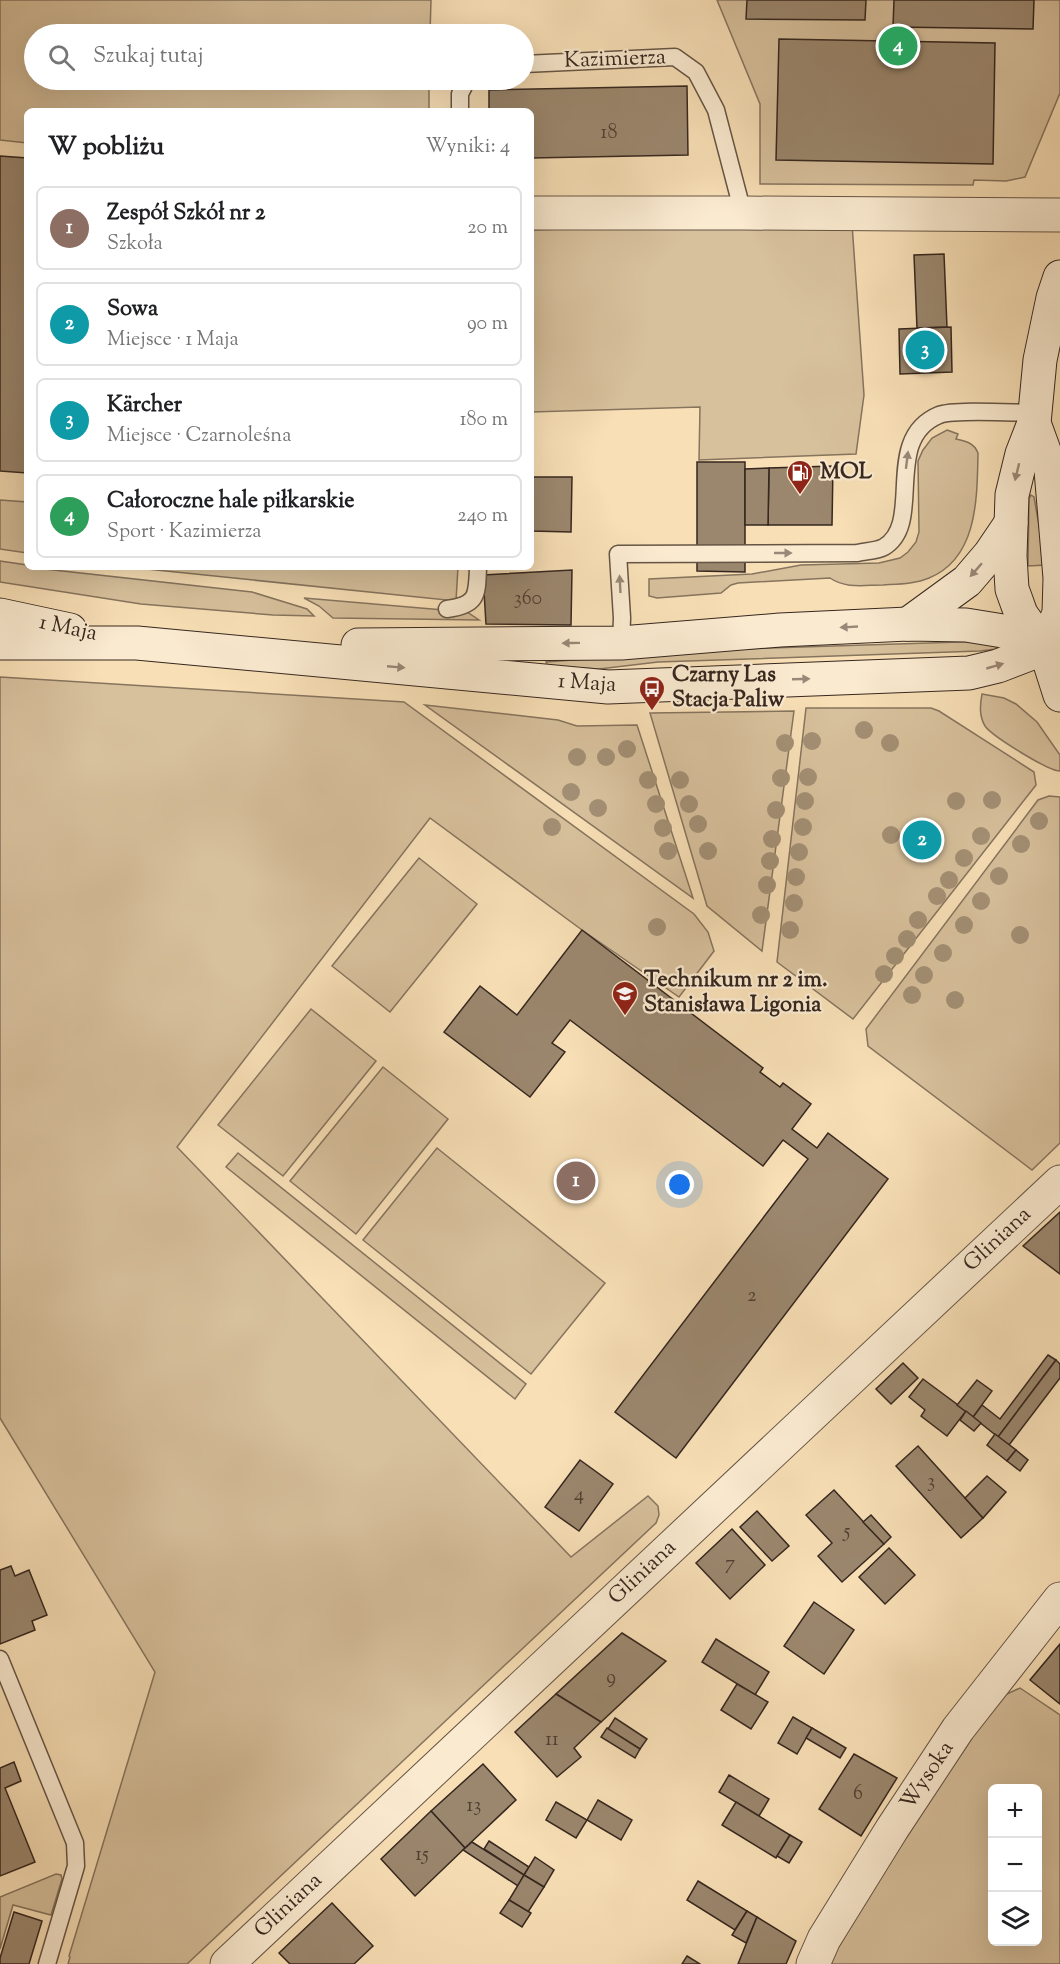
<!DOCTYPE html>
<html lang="pl">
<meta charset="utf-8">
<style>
:root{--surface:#fff;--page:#f2f2f2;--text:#202124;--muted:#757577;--line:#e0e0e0;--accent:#1a73e8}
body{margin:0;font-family:"Sorts Mill Goudy",serif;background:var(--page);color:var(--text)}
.controls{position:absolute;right:18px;bottom:18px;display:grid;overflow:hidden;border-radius:9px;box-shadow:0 6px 24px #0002}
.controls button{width:54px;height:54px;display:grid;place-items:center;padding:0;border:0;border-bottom:2px solid var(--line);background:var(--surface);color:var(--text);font:30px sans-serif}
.you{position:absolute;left:680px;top:1185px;width:21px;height:21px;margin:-15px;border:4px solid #fff;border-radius:50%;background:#1a73e8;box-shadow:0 0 0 9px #1a73e833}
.badge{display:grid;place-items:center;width:39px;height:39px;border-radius:50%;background:var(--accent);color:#fff;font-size:20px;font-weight:700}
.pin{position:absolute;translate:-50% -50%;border:3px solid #fff;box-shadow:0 2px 6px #0006}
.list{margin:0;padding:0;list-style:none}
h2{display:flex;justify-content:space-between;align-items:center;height:78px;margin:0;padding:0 24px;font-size:26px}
h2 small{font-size:20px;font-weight:400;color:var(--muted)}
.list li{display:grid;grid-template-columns:39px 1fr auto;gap:18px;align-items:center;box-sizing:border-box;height:84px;margin:0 12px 12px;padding:0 12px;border:2px solid var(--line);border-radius:9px}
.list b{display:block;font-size:22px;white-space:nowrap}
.list p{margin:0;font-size:20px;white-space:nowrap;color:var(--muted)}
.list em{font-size:20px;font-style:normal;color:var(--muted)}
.icon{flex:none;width:33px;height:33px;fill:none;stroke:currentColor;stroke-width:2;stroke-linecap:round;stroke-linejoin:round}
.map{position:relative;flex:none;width:1060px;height:1964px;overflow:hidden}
.search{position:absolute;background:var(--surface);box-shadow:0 6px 24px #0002;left:24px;top:24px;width:510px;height:66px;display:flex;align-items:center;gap:15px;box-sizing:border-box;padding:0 21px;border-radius:33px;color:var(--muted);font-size:22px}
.panel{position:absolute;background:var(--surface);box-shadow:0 6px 24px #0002;left:24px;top:108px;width:510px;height:462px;border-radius:9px}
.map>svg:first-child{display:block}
.green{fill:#d7c09c;stroke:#86745e;stroke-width:1.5;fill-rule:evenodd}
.building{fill:#9b876e;stroke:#36271f;stroke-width:1.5}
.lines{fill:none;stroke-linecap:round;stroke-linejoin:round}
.lane-casing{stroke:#665545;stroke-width:19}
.street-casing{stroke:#665545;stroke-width:35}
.secondary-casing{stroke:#36271f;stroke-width:35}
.lane{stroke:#faead0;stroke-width:16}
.street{stroke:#faead0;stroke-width:33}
.secondary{stroke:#faead0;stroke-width:33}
.tree{fill:#a38f74}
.oneway{fill:#988878}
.labels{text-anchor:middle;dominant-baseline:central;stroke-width:4.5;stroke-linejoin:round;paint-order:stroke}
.number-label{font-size:20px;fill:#4f3f33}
.street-label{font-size:22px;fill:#36271f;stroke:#faead0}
.poi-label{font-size:22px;font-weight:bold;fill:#36271f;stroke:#faead0;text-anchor:start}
</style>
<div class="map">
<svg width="1060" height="1964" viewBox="0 0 1060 1964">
<rect width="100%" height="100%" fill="#f8dfb6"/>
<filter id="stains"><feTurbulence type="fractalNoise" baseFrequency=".00333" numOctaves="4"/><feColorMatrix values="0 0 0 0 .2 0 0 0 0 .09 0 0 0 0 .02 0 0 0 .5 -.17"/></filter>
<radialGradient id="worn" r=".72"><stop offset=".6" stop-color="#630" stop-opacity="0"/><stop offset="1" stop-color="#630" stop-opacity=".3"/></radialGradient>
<!-- green -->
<g class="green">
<polygon points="0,0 431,0 430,34 34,34 34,80 429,80 429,111 27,111 27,143 0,140"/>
<polygon points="717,0 1060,0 1060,93 1025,177 1006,181 974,180 973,185 760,184 760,104"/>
<polygon points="761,223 852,224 864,395 856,454 699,460 700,407 531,412 531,230"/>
<path d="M947,430L958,434L956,439C966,441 974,443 978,453C977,498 978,558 929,578C915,584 898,584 883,585C864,585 846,589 830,578L738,583L731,585L721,593L657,598L649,596V579L752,574L801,565L879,563L900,558L908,552L916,542L919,532L918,461L923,450L932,438Z"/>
<polygon points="1031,495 1034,497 1046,565 1028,566 1029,499"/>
<polygon points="0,500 27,502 27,553 0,549"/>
<polygon points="0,561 27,565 27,567 252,592 307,609 314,616 273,615 141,604 0,582"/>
<polygon points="127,567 458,567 456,601"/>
<polygon points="304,598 467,612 479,620 333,618 319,606"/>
<polygon points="992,641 997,644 996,649 980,651 658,662 599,669 550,666 547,665 546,662 709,650"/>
<polygon points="0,677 404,702 694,914 708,932 714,951 679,997 582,930 430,818 177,1147 571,1557 648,1496 658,1506 659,1515 656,1523 187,1964 68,1964 70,1957 69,1956 155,1672 0,1418"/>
<path d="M982,694L1004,698L1016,704L1037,722L1060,755V771C1048,771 992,736 985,726C979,716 980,705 982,694Z"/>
<polygon points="425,705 558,720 577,726 637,725 693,898"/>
<polygon points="806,708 931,708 939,711 1034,772 1036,785 853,1019 777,962"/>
<polygon points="794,711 762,951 707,906 650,713"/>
<polygon points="1049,796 1060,797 1060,1143 1032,1170 868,1046 866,1029 1038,800"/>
<polygon points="419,858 477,904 390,1012 332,966"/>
<polygon points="311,1009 376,1061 283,1176 218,1125"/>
<polygon points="383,1067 448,1119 356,1234 290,1181"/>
<polygon points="437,1148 605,1283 531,1374 363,1240"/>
<polygon points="238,1153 526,1384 515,1399 226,1167"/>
<path d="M1020,1688L1060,1715V1964H829L869,1894L993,1706L1007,1694ZM992,1788H1038V1942H992Z"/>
<polygon points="56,1874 61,1875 62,1879 51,1915 13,1905 0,1949 0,1897"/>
</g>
<!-- building -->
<g class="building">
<polygon points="747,0 866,0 865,20 746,19"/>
<polygon points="894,0 1034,0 1033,29 893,27"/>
<polygon points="779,39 995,43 993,164 776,160"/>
<polygon points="687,86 688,155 531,158 531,111 489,111 489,90"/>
<polygon points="0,156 27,158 27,473 0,471"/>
<polygon points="944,254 947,327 917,328 914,255"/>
<polygon points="951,327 952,372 900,374 899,329"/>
<polygon points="697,462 745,462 745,572 697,571"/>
<polygon points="833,466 832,525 768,525 769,468"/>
<polygon points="769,468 768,525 745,525 745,469"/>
<polygon points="531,477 572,477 571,532 531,531"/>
<polygon points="572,570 571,625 486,624 483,575"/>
<polygon points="582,930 763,1068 760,1072 780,1087 783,1083 811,1104 792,1129 817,1148 828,1133 888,1179 676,1458 615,1412 808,1159 783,1140 763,1166 570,1020 552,1043 565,1052 530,1097 444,1032 480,986 517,1015"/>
<polygon points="1060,1212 1060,1274 1023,1246"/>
<polygon points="1048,1355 1056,1360 998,1437 973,1417 982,1405 1000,1419"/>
<polygon points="1056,1360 1060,1364 1060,1378 1009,1445 998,1437"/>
<polygon points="903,1363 918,1378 891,1404 876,1389"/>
<polygon points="923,1379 966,1411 947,1436 921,1416 925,1410 909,1397"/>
<polygon points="977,1380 992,1391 973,1417 957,1405"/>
<polygon points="966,1411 981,1423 974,1431 960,1420"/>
<polygon points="995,1434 1016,1450 1007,1461 987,1445"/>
<polygon points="918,1446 983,1518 961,1538 896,1466"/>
<polygon points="1016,1450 1028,1460 1020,1471 1007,1461"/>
<polygon points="580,1460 613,1484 579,1531 545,1507"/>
<polygon points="987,1476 1006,1492 983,1518 965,1498"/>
<polygon points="834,1490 884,1544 842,1582 818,1556 832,1543 806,1515"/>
<polygon points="757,1511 789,1546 772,1561 740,1527"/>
<polygon points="871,1515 891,1537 884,1544 863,1522"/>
<polygon points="732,1529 765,1565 730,1599 696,1563"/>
<polygon points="889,1548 915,1575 885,1604 859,1577"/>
<polygon points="11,1566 15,1576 29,1570 47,1615 32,1621 35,1630 0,1644 0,1570"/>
<polygon points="814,1602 854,1630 824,1674 784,1646"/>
<polygon points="622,1633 666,1661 601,1722 556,1694"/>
<polygon points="716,1639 769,1672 755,1695 702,1662"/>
<polygon points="1060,1644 1060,1704 1030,1680"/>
<polygon points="737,1684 768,1702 751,1729 721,1710"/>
<polygon points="556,1694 601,1722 574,1748 581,1757 557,1777 515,1732"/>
<polygon points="793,1717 812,1728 797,1754 778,1743"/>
<polygon points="615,1718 647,1739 640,1749 608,1729"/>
<polygon points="607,1728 640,1749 635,1758 601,1737"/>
<polygon points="812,1728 846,1748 840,1758 806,1738"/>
<polygon points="854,1754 897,1778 861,1836 819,1809"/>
<polygon points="14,1762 21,1781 5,1788 35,1862 0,1876 0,1768"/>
<polygon points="483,1764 516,1800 465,1848 431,1811"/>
<polygon points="729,1775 769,1799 759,1816 719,1792"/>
<polygon points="598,1800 632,1820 621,1840 587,1820"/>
<polygon points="556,1802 587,1820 576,1838 546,1820"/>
<polygon points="736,1802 790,1835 776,1858 722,1825"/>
<polygon points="431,1811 465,1848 415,1896 381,1859"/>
<polygon points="790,1835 802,1842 789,1863 777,1856"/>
<polygon points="489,1841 529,1867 524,1875 484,1849"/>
<polygon points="472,1842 524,1875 518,1886 463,1850"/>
<polygon points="535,1857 554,1870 544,1887 524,1875"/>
<polygon points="524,1875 544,1887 528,1912 509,1900"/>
<polygon points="698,1881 747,1911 735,1930 687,1900"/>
<polygon points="509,1900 531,1913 522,1927 500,1913"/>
<polygon points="332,1903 373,1946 354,1964 290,1964 279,1953"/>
<polygon points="747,1911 757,1917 746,1943 732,1935"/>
<polygon points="14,1912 42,1921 29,1964 0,1964 0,1958"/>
<polygon points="757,1917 796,1941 786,1964 738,1964"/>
<polygon points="687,1956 700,1964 682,1964"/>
</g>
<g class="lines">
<defs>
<g id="lane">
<polyline points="524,64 675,57 696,72 716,110 743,213"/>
<polyline points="460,111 460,94 467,80"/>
<path d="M447,609C478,605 477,595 478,567"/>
<path d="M621,643L622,618L618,554L857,553C865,551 877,551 884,547C925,523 881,439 939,415C955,409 1014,413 1035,413"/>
<polyline points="0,1659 75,1843 76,1866 47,1964"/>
</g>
<g id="street">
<polyline points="531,213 743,213 1060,215"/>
<polyline points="227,1964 1060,1182"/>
<polyline points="813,1964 824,1939 892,1829 958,1729 1060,1599"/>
</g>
<g id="secondary">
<polyline points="1060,277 1053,298 1040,360 1034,423 1022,454 1012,495 1010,556 1012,589 1016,600 1021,614 1045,648 1060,695"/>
<polyline points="1034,423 1051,470 1060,578 1059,613 1045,648"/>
<polyline points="0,615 70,630"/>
<polyline points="908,624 967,581 990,554 1011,523"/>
<polyline points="0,643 137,643 608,687 969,673 998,666 1045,648"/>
<polyline points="358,645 621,643 780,630 908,624 966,625 1003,631 1045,648 1058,648"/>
</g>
</defs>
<!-- lane casing -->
<use href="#lane" class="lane-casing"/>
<!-- street casing -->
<use href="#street" class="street-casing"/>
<!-- secondary casing -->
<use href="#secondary" class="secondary-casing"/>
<!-- lane -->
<use href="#lane" class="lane"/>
<!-- street -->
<use href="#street" class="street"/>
<!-- secondary -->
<use href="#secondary" class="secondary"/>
</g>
<!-- trees -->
<g class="tree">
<circle cx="864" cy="730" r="9"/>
<circle cx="812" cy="741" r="9"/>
<circle cx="785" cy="743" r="9"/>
<circle cx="890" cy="743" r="9"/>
<circle cx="627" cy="749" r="9"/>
<circle cx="577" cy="757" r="9"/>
<circle cx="606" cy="757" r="9"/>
<circle cx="808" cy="777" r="9"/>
<circle cx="781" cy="778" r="9"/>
<circle cx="648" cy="780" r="9"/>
<circle cx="680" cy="780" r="9"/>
<circle cx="571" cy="792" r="9"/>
<circle cx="992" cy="800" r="9"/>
<circle cx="805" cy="801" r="9"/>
<circle cx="956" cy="801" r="9"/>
<circle cx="656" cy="804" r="9"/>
<circle cx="689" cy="804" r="9"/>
<circle cx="598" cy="808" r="9"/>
<circle cx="776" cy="810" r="9"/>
<circle cx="1039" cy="821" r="9"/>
<circle cx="698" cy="824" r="9"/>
<circle cx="552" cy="827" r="9"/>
<circle cx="803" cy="827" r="9"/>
<circle cx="663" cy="828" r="9"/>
<circle cx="891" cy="835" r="9"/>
<circle cx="981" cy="836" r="9"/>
<circle cx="772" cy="839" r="9"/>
<circle cx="1021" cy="844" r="9"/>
<circle cx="668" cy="851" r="9"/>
<circle cx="708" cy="851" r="9"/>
<circle cx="799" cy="852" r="9"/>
<circle cx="964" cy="858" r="9"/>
<circle cx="770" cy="861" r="9"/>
<circle cx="999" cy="876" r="9"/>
<circle cx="796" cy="877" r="9"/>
<circle cx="949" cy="880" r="9"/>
<circle cx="767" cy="885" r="9"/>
<circle cx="937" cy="896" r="9"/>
<circle cx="981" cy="901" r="9"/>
<circle cx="794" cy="903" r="9"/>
<circle cx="761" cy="915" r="9"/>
<circle cx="918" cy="920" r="9"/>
<circle cx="964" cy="925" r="9"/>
<circle cx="657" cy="927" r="9"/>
<circle cx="790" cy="930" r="9"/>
<circle cx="1020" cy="935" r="9"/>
<circle cx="907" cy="939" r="9"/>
<circle cx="943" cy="953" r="9"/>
<circle cx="895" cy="956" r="9"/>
<circle cx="884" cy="974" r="9"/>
<circle cx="924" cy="975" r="9"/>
<circle cx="912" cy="995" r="9"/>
<circle cx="955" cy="1000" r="9"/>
</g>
<!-- one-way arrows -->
<defs><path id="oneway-solid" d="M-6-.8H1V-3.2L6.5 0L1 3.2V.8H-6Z" transform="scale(1.5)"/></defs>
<g class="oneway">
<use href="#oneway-solid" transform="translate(907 460) rotate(-83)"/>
<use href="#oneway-solid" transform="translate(1017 472) rotate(104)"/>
<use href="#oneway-solid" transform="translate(783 553)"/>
<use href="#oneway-solid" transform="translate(976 570) rotate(131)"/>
<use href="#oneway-solid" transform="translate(620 584) rotate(-93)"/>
<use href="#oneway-solid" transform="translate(849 627) rotate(177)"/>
<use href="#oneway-solid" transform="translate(571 643) rotate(179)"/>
<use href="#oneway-solid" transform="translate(995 666) rotate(-16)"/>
<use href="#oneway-solid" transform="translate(396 667) rotate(5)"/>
<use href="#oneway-solid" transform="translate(801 679) rotate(-2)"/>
</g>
<!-- icons -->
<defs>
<symbol id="fuel-pin" viewBox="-11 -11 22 30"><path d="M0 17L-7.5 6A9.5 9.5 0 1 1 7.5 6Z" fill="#8f2418" stroke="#faead0"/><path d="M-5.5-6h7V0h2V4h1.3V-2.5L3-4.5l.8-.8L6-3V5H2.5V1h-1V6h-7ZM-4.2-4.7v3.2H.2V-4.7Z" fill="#fff"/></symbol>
<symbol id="bus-pin" viewBox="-11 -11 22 30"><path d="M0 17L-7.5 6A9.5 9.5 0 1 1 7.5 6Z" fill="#8f2418" stroke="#faead0"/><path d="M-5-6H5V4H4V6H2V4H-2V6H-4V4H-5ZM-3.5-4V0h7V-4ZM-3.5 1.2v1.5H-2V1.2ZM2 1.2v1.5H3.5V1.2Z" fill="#fff"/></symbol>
<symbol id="school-pin" viewBox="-11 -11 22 30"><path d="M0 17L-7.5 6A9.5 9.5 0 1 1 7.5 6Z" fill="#8f2418" stroke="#faead0"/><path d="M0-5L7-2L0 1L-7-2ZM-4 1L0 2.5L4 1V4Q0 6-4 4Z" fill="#fff"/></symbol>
</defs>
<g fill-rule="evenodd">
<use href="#fuel-pin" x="785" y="458" width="30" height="40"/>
<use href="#bus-pin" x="637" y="674" width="30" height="40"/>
<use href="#school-pin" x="610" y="979" width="30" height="40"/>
</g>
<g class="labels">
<!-- number labels -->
<g class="number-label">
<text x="609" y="133">18</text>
<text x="528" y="599">360</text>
<text x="752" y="1296">2</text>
<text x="931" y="1482">3</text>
<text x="579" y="1495">4</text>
<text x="847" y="1532">5</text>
<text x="730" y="1564">7</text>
<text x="611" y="1678">9</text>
<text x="552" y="1740">11</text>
<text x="858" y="1794">6</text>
<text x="474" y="1806">13</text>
<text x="422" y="1855">15</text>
</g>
<!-- street labels -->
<g class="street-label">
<text transform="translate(615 60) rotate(-2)">Kazimierza</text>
<text transform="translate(68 629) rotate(12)">1 Maja</text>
<text transform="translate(587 684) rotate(4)">1 Maja</text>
<text transform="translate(998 1240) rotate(-43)">Gliniana</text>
<text transform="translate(643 1573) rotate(-43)">Gliniana</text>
<text transform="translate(928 1776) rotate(-56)">Wysoka</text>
<text transform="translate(289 1906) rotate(-43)">Gliniana</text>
</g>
<!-- poi labels -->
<g class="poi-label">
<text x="820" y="473">MOL</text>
<text x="672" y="676">Czarny Las<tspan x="672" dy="25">Stacja Paliw</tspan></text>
<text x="644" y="981">Technikum nr 2 im.<tspan x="644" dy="25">Stanisława Ligonia</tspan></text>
</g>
</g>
<rect width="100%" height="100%" filter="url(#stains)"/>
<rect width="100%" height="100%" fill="url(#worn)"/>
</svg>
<div class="controls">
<button>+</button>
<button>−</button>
<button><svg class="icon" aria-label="layers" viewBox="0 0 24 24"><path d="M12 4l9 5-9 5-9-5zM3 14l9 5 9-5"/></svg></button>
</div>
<div class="you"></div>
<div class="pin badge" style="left:576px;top:1181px;background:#8d6e63">1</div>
<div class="pin badge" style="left:922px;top:840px;background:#0f9aa8">2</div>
<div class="pin badge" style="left:925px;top:350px;background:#0f9aa8">3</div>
<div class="pin badge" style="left:898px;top:46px;background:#2e9e5b">4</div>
<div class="search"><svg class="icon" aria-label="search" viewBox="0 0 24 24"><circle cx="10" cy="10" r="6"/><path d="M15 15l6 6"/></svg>Szukaj tutaj</div>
<section class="panel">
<h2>W pobliżu<small>Wyniki: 4</small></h2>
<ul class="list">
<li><span class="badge" style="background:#8d6e63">1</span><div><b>Zespół Szkół nr 2</b><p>Szkoła</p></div><em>20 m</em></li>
<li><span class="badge" style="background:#0f9aa8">2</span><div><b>Sowa</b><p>Miejsce · 1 Maja</p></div><em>90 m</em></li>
<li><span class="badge" style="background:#0f9aa8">3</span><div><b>Kärcher</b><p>Miejsce · Czarnoleśna</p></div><em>180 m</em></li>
<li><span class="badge" style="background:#2e9e5b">4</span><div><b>Całoroczne hale piłkarskie</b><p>Sport · Kazimierza</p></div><em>240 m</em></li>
</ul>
</section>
</div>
